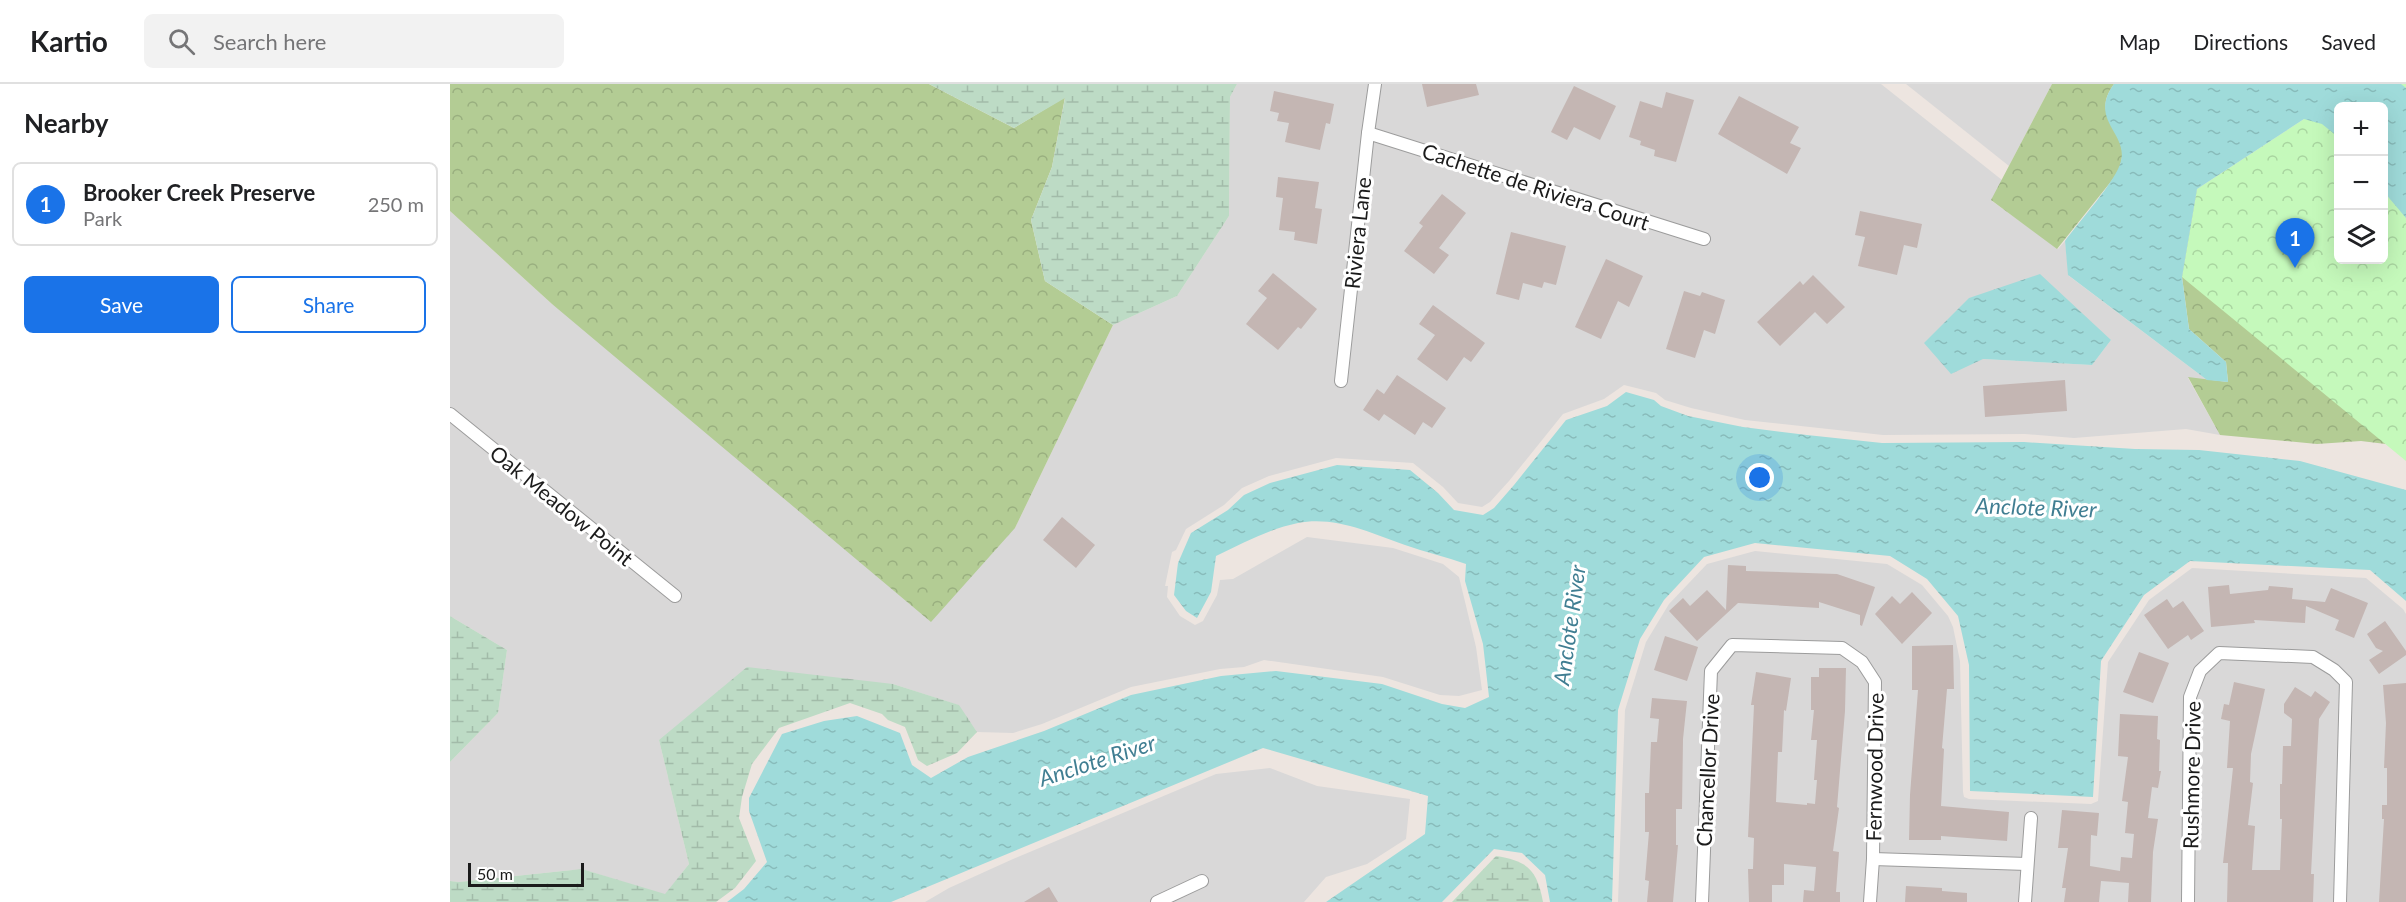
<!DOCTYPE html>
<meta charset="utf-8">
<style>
:root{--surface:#fff;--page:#f2f2f2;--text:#202124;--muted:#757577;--line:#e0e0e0;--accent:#1a73e8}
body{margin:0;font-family:Lato,sans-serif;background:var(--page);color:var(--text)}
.controls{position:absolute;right:18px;top:18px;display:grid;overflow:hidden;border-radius:9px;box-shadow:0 6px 24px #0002}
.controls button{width:54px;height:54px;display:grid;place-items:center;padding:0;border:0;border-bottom:2px solid var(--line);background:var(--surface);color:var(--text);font:30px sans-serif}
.scale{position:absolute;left:18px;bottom:15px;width:116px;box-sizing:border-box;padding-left:6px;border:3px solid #1b1b1b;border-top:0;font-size:16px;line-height:21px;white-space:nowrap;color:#1b1b1b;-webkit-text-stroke:4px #fff;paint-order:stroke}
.you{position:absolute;left:1310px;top:394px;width:21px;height:21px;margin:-15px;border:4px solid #fff;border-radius:50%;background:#1a73e8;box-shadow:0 0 0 9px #1a73e833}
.badge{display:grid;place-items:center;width:39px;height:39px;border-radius:50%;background:var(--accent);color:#fff;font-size:20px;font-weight:700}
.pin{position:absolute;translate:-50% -50px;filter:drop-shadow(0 2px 3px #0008)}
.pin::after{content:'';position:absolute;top:32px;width:21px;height:18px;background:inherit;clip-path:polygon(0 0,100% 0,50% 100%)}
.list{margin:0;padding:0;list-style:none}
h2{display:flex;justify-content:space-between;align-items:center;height:78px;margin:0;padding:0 24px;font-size:26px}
h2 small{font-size:20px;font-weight:400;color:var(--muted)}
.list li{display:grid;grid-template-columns:39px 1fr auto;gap:18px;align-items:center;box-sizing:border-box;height:84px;margin:0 12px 12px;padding:0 12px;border:2px solid var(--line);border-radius:9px}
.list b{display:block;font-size:22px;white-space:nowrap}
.list p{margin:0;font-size:20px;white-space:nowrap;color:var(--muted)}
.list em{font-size:20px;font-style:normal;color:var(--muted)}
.actions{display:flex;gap:12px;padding:18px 24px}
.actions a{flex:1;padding:14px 0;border:2px solid var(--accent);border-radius:9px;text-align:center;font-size:21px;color:var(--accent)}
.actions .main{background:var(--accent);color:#fff}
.icon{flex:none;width:33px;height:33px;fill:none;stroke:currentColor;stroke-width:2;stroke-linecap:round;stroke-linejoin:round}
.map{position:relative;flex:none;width:1956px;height:818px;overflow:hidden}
header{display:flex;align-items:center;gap:36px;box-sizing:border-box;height:84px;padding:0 30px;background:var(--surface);border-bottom:2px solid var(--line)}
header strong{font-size:28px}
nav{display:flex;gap:33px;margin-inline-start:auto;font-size:21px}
.search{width:420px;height:54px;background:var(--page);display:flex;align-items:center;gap:15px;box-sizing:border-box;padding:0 21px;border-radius:9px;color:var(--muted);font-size:22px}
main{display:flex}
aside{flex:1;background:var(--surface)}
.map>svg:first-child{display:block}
.residential{fill:#d9d8d8;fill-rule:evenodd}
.forest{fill:url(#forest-crowns)}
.wetland{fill:url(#wetland-marsh)}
.park{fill:url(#park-crowns);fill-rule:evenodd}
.water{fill:url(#water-ripples)}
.building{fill:#c4b6b3}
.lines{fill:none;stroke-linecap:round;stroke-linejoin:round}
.street-casing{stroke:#9c9c9c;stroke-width:14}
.street{stroke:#fff;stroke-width:12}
.labels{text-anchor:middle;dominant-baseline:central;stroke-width:6;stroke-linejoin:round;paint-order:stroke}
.street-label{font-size:21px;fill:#1b1b1b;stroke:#fff}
.water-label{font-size:22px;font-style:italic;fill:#407e92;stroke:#fff}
</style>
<header>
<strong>Kartio</strong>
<div class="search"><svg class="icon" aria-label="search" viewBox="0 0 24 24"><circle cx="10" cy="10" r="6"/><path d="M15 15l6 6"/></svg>Search here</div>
<nav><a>Map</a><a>Directions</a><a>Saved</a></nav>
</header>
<main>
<aside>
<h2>Nearby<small></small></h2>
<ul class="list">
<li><span class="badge">1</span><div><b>Brooker Creek Preserve</b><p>Park</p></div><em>250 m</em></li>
</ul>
<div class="actions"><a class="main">Save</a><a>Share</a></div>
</aside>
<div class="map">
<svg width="1956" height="818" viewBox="0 0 1956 818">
<defs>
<pattern id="forest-crowns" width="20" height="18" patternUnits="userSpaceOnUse" patternTransform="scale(1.5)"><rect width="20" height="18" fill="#b3cc94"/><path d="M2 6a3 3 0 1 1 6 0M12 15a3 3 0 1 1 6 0" fill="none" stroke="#99af7f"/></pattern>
<pattern id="wetland-marsh" width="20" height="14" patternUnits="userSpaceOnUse" patternTransform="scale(1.5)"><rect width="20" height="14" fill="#bddbc5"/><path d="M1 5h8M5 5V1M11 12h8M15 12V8" fill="none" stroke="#a2bba9"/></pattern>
<pattern id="park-crowns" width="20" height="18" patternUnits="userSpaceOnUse" patternTransform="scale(1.5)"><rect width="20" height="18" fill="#c5f9bb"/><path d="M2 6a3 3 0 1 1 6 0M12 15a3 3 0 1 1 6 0" fill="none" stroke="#a9d5a0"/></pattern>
<pattern id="water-ripples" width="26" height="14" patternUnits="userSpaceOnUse" patternTransform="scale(1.5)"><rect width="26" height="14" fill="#9fdbda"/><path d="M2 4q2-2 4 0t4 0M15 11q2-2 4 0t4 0" fill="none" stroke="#88bbba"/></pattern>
</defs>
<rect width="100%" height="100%" fill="#ede5e0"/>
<!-- residential -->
<g class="residential">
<path d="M787,0H1431L1552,96L1542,117L1608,165L1615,157L1619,192L1757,296L1738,294L1770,351L1736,345L1624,354L1575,350L1433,351L1295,336L1241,324L1215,316L1206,309L1174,301L1154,315L1113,330L1059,397L1040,418L1032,423L1008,419L993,403L963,379L886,374L819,392L792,404L774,421L736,445L726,466L722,468L715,502H718L717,513L730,532L745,541L753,537L767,511L770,496L783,495L857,453L943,464L993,480L1009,493L1026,563L1032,606L1009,612L990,611L933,593L814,576L794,583L770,585L681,603L592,640L563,649L527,648L508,621L443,600L209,656L239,780L215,811L132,785L9,798L0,797V678L48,629L57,566L0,532V127L102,220L565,444L663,241L727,212L779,132L780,13ZM1661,256L1642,281L1533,275Z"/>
<polygon points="1456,0 1602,0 1559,82"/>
<polygon points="1305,467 1437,480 1472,501 1498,532 1503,543 1510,577 1513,708 1514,713 1519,715 1641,720 1648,717 1658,578 1699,516 1742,484 1916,494 1953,525 1956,530 1956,818 1168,818 1175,626 1196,558 1219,520 1257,480"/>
<polygon points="820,684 867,702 960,715 956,755 917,780 876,793 854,818 475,818 499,804 563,775 766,690"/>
</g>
<!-- forest -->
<g class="forest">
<polygon points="0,0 479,0 564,44 615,13 602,83 581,136 595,197 663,241 565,444 481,538 102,220 0,127"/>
<path d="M1602,0H1664C1643,29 1667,39 1672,66C1673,75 1670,82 1667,90L1607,165L1541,116Z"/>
<polygon points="1747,105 1888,176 1934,176 1952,362 1911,357 1867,360 1770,351 1738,293 1778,298 1776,278 1739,245 1732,193"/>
</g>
<!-- wetland -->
<g class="wetland">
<polygon points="479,0 787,0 780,13 779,132 727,212 663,241 595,197 581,136 602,83 615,14 564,44"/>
<polygon points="0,532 57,566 48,629 0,678"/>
<polygon points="297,583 443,600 509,621 527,648 507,669 477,682 468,676 455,643 438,636 432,630 400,619 329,644 302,680 292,713 289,734 306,777 285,804 266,818 0,818 0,797 9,798 132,785 215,810 239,780 209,656"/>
<path d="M1046,772C1078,777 1087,786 1093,818H1002Z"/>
</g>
<!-- park -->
<path class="park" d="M1812,0H1956V377L1732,193L1747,105L1854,35ZM1888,22H1934V176H1888Z"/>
<!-- water -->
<g class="water">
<path d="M1664,0H1951L1956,4V134L1934,108V22H1888V53L1872,40L1854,35L1747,105L1732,193L1739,245L1776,278L1778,298L1757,296L1618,191L1615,157C1628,139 1667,96 1671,77C1678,49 1638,36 1664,0Z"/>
<polygon points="1590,190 1661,256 1642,281 1533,275 1501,290 1474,259 1519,214"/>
<path d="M1176,308L1204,316L1211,322L1238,332L1293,343L1357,351L1432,359L1574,358L1685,365L1749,366L1850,377L1956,406V517L1920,486L1740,477L1694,511L1651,577L1643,713L1520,707L1519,581L1508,532L1477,495L1440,472L1305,459L1254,473L1214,516L1190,555L1168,626L1162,818H1100L1095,791L1072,769L1044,765L992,818H876L975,750L978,712L813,664L441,818H277L294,805L317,778L299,727V714L332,650L374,637L407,632L450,649L462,681L481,694L518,673L594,647L681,611L771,592L826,587L932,600L992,620L1015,624L1039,613L1033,560L1015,497L1016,480C996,473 975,468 955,461C920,449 886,432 848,439C819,445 793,459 766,472L761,508L747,534L736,527L724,511L728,479L741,449L778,426L794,411L820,399L887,381L960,386L988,409L1004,426L1033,431L1044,424L1064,401L1116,336L1157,322Z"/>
</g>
<!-- building -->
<g class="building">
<polygon points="972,0 1026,0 1029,11 977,23"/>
<polygon points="1124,2 1166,22 1150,56 1124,43 1117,56 1101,48"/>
<polygon points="824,7 884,20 880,40 876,39 870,66 835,58 839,39 827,37 829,29 820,27"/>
<polygon points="1216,8 1244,16 1226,78 1204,72 1205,66 1190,61 1191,57 1179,53 1190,17 1212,24"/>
<polygon points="1289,12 1349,43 1340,59 1351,64 1337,90 1268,50"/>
<polygon points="828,93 869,98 865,124 872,125 867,160 844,156 845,148 829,146 833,114 826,113"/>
<polygon points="992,110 1016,129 989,164 999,171 984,190 954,167 973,142 969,139"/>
<polygon points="1410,127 1472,140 1467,164 1454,161 1447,191 1408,182 1415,153 1405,151"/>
<polygon points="1061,148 1116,162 1106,201 1094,198 1092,204 1073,199 1069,216 1046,210"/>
<polygon points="1156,175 1193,192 1179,223 1168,217 1151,255 1125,243"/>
<polygon points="823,189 867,225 851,245 848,243 828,266 796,240 817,214 808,207"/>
<polygon points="1363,191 1395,223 1377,240 1365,228 1330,262 1307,238 1350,197 1353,201"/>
<polygon points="1234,207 1250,212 1252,208 1275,216 1265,250 1254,246 1245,274 1216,265"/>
<polygon points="983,221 1035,259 1021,278 1014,273 997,297 967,275 985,251 969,240"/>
<polygon points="947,291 996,324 982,344 973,338 965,351 934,330 929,337 913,326 927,305 934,310"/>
<polygon points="1615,296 1617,327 1535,333 1533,302"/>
<polygon points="612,433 645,461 626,484 593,456"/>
<polygon points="1278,481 1296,482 1296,487 1387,490 1425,503 1412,542 1410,541 1410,531 1369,518 1369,524 1288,519 1247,557 1219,527 1233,514 1240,522 1257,506 1276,526"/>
<polygon points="1779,501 1780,510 1818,506 1819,502 1843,504 1842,515 1875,518 1881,504 1918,519 1904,554 1885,546 1889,536 1856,522 1855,539 1804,536 1805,539 1761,543 1758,503"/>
<polygon points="1462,508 1482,529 1452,560 1425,530 1442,512 1450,520"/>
<polygon points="1717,515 1723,524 1733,517 1754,547 1741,556 1738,551 1718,565 1694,531"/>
<polygon points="1935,537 1956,567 1956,571 1929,590 1919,576 1933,567 1926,564 1917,550"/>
<polygon points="1215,552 1248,563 1237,597 1204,586"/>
<polygon points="1503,561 1504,605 1497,605 1492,664 1494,665 1491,722 1559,728 1557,757 1491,752 1491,756 1459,756 1460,711 1468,606 1462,606 1462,562"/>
<polygon points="1689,568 1719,579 1703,619 1673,608"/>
<polygon points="1369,584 1396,584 1395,627 1387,723 1389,724 1383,767 1389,768 1386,808 1390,808 1390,818 1353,818 1354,806 1364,807 1366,783 1334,780 1334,801 1322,801 1322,818 1299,818 1298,785 1303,785 1304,754 1298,753 1304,621 1301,621 1306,588 1341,594 1336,627 1334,626 1332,668 1328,668 1326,718 1357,721 1357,719 1365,720 1367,696 1364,696 1367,656 1361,656 1364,626 1361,626 1361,593 1369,593"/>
<polygon points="1784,598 1815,605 1801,670 1800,698 1803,699 1798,741 1805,742 1802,786 1830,786 1832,735 1830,735 1830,700 1832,700 1833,662 1841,662 1842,635 1834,629 1834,620 1845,603 1861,613 1865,607 1880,618 1869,635 1861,790 1864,790 1863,818 1777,818 1778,779 1773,779 1783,684 1777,684 1780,637 1771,635 1774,620 1779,621"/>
<polygon points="1956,599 1956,818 1929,818 1934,735 1932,735 1932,721 1937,721 1937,684 1934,684 1936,639 1933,601"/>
<polygon points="1202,614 1237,617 1233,655 1232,725 1226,725 1226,761 1228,761 1223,818 1197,818 1199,797 1195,796 1199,748 1195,748 1195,709 1199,709 1201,658 1207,658 1209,635 1200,634"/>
<polygon points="1670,630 1708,632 1707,655 1710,656 1709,687 1711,687 1708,704 1702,703 1698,734 1708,735 1703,768 1701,818 1678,818 1679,799 1651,797 1649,818 1614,818 1616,804 1612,804 1618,764 1608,764 1612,726 1649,729 1647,752 1641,751 1640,782 1670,787 1671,773 1682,774 1684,750 1675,749 1678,718 1672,717 1678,673 1668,672"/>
<polygon points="1456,802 1492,804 1492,807 1517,809 1517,818 1455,818"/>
<polygon points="599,803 608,818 574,818"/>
</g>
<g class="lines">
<defs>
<g id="street">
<polyline points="918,49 1254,155"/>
<polyline points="891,297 918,49 925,0"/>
<polyline points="0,330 225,512"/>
<polyline points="1423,775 1577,780"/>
<polyline points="707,818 752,797"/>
<polyline points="1252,818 1261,587 1282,561 1392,564 1412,578 1425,598 1423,775 1420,818"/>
<polyline points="1575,818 1581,734"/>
<polyline points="1738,818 1740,613 1750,587 1769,569 1863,573 1884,586 1896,598 1890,818"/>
</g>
</defs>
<!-- street casing -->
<use href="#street" class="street-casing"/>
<!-- street -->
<use href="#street" class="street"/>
</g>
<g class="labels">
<!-- street labels -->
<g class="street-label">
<text transform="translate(1086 102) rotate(18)">Cachette de Riviera Court</text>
<text transform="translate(907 149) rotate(-84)">Riviera Lane</text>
<text transform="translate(112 421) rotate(39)">Oak Meadow Point</text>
<text transform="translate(1424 683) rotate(-89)">Fernwood Drive</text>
<text transform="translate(1257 686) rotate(-87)">Chancellor Drive</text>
<text transform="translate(1741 691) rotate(-89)">Rushmore Drive</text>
</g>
<!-- water labels -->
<g class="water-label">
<text transform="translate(1586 423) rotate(2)">Anclote River</text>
<text transform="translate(1119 541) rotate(-82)">Anclote River</text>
<text transform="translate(647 676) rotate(-18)">Anclote River</text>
</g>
</g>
</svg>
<div class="controls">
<button>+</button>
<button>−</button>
<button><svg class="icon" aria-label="layers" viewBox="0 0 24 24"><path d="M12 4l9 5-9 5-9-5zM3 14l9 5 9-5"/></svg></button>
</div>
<div class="scale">50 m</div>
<div class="you"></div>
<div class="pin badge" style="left:1845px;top:184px">1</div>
</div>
</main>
